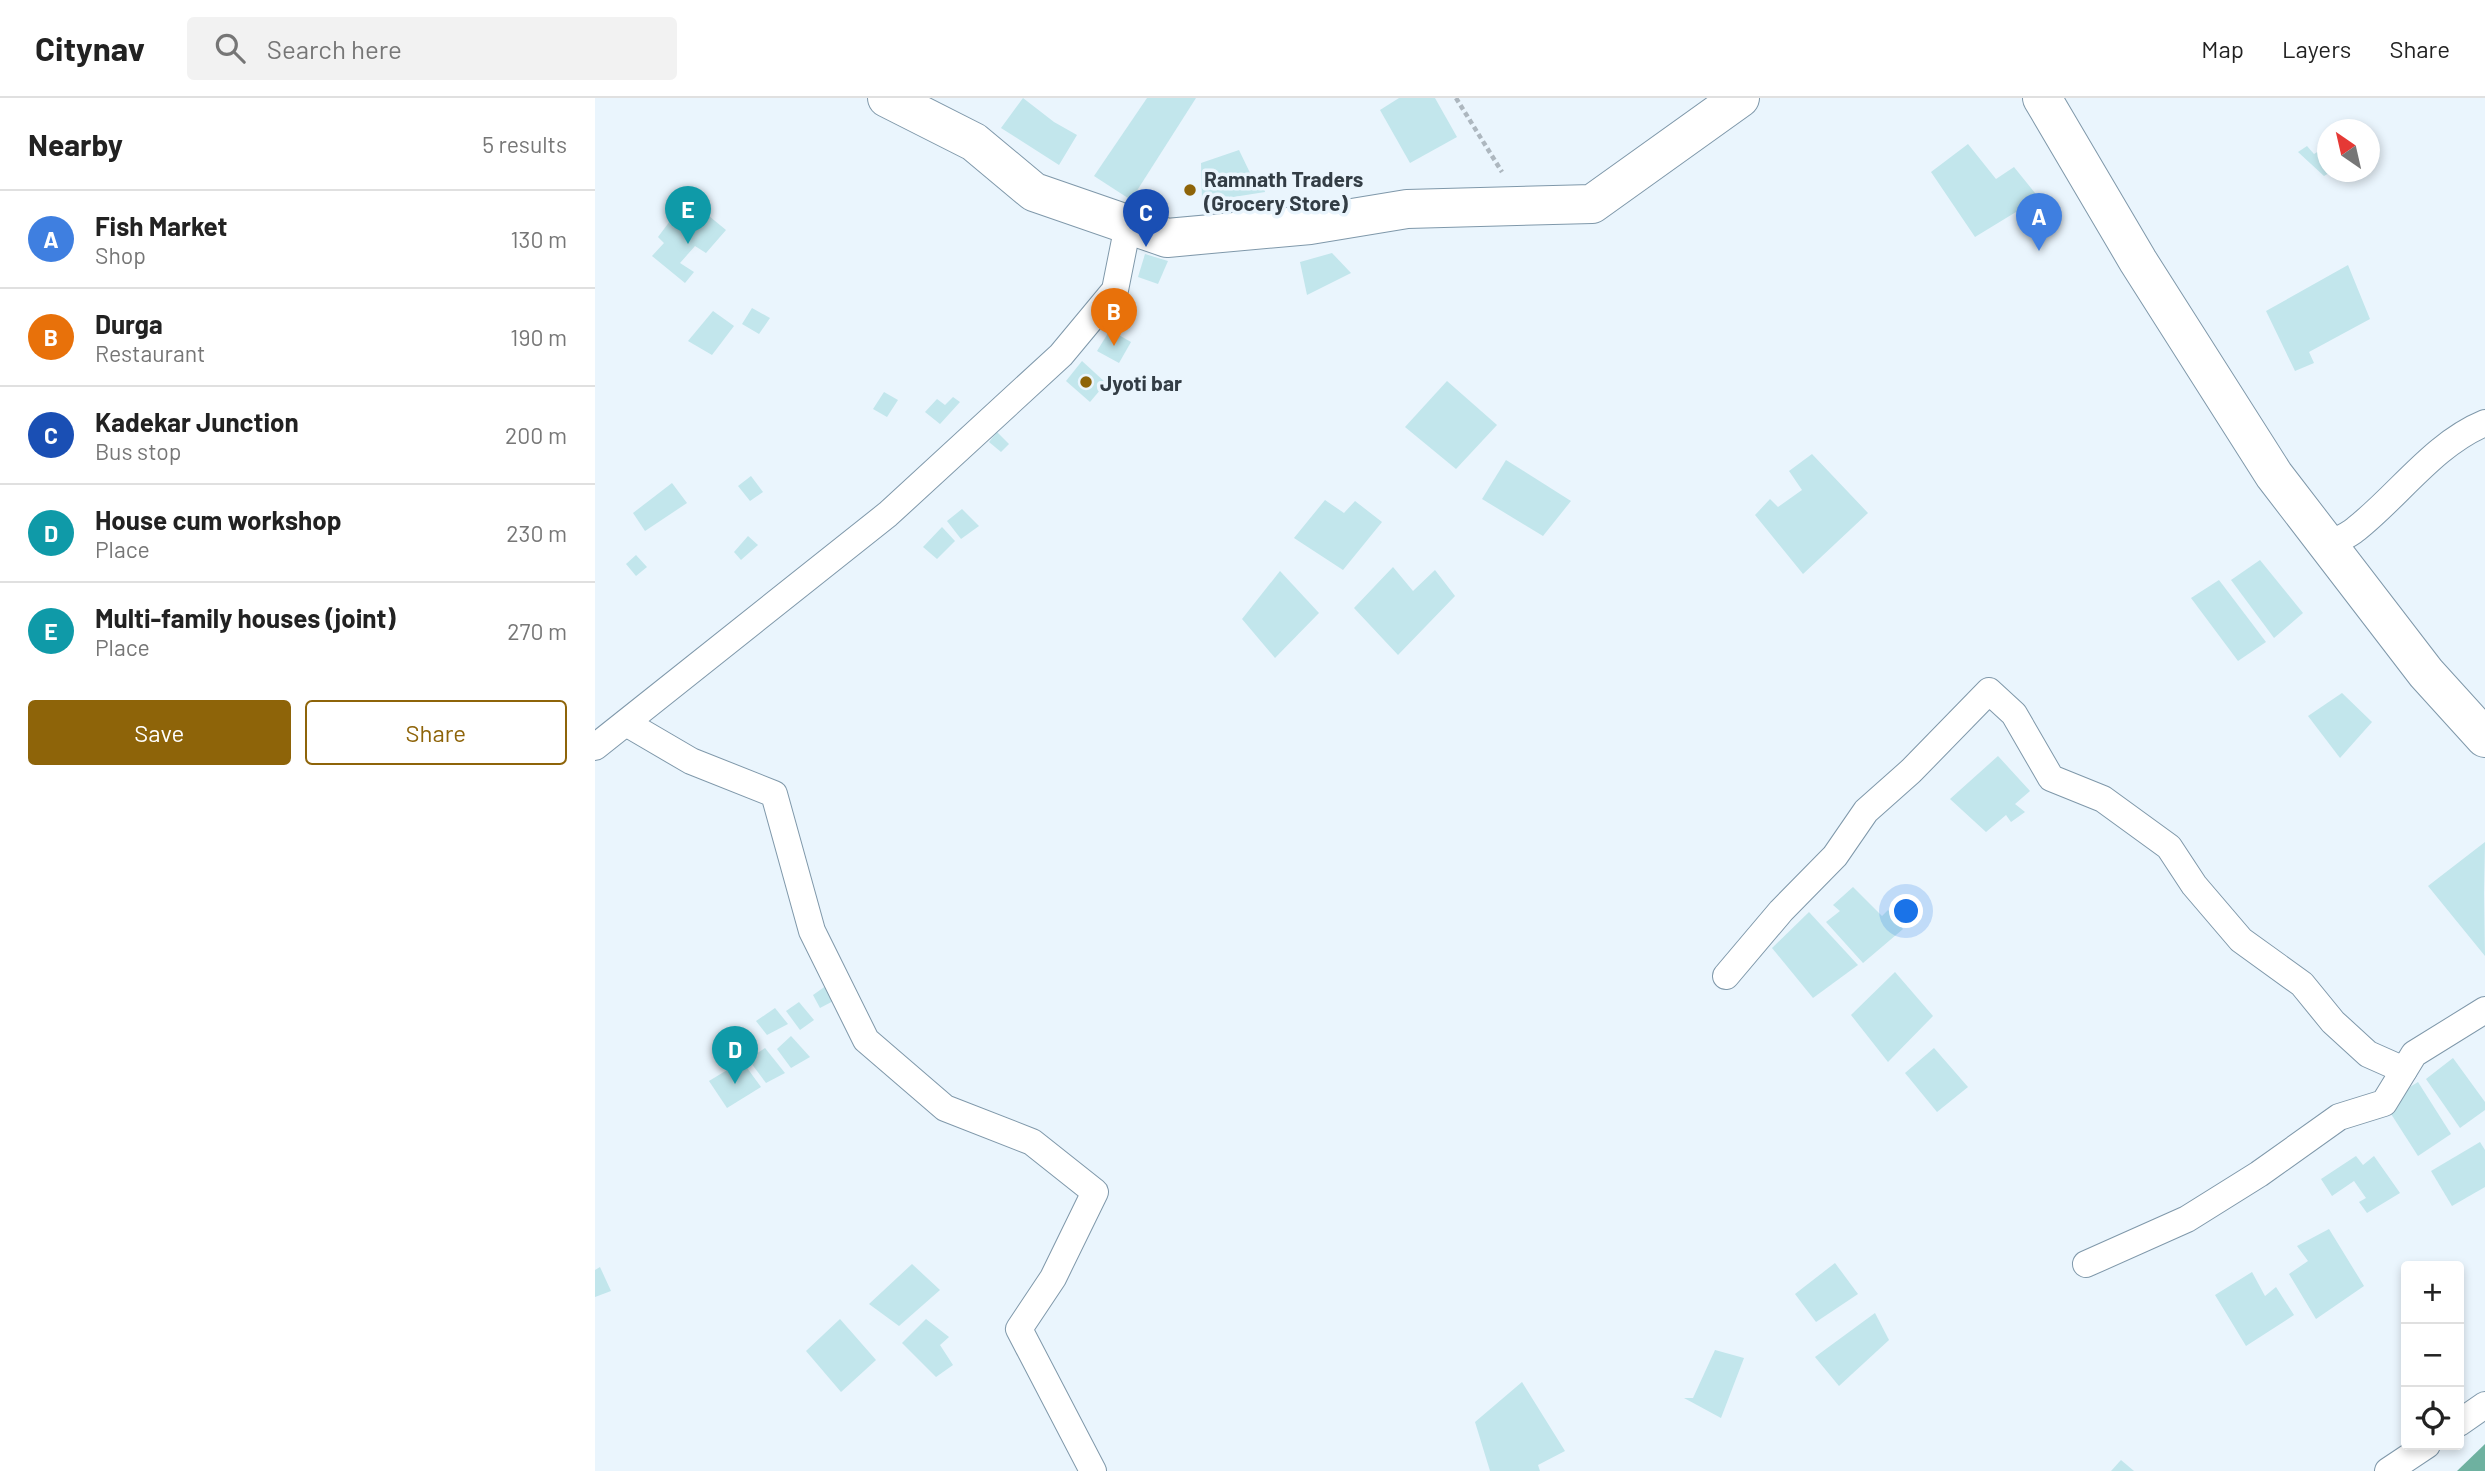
<!DOCTYPE html>
<meta charset="utf-8">
<style>
:root{--surface:#fff;--page:#f2f2f2;--text:#222;--muted:#767676;--line:#e0e0e0;--accent:#8e6409}
body{margin:0;font-family:Barlow,sans-serif;background:var(--page);color:var(--text)}
.controls{position:absolute;right:21px;bottom:21px;display:grid;overflow:hidden;border-radius:7px;box-shadow:0 4px 10px #0003}
.controls button{width:63px;height:63px;display:grid;place-items:center;padding:0;border:0;border-bottom:2px solid var(--line);background:var(--surface);color:var(--text);font:35px sans-serif}
.compass{position:absolute;left:1722px;top:21px;width:63px;height:63px;border-radius:50%;background:var(--surface);box-shadow:0 4px 10px #0003;rotate:326deg}
.you{position:absolute;left:1312px;top:814px;width:24px;height:24px;margin:-18px;border:5px solid #fff;border-radius:50%;background:#1a73e8;box-shadow:0 0 0 10px #1a73e833}
.badge{display:grid;place-items:center;width:46px;height:46px;border-radius:50%;background:var(--accent);color:#fff;font-size:23px;font-weight:700}
.pin{position:absolute;translate:-50% -58px;filter:drop-shadow(0 2px 4px #0008)}
.pin::after{content:'';position:absolute;top:37px;width:24px;height:21px;background:inherit;clip-path:polygon(0 0,100% 0,50% 100%)}
.list{margin:0;padding:0;list-style:none}
h2{display:flex;justify-content:space-between;align-items:center;height:91px;margin:0;padding:0 28px;font-size:30px}
h2 small{font-size:23px;font-weight:400;color:var(--muted)}
.list li{display:grid;grid-template-columns:46px 1fr auto;gap:21px;align-items:center;box-sizing:border-box;height:98px;padding:0 28px;border-top:2px solid var(--line)}
.list b{display:block;font-size:26px;white-space:nowrap}
.list p{margin:0;font-size:23px;white-space:nowrap;color:var(--muted)}
.list em{font-size:23px;font-style:normal;color:var(--muted)}
.actions{display:flex;gap:14px;padding:21px 28px}
.actions a{flex:1;padding:16px 0;border:2px solid var(--accent);border-radius:7px;text-align:center;font-size:24px;color:var(--accent)}
.actions .main{background:var(--accent);color:#fff}
.icon{flex:none;width:38px;height:38px;fill:none;stroke:currentColor;stroke-width:2;stroke-linecap:round;stroke-linejoin:round}
.map{position:relative;flex:none;width:1890px;height:1373px;overflow:hidden}
header{display:flex;align-items:center;gap:42px;box-sizing:border-box;height:98px;padding:0 35px;background:var(--surface);border-bottom:2px solid var(--line)}
header strong{font-size:33px}
nav{display:flex;gap:38px;margin-inline-start:auto;font-size:24px}
.search{width:490px;height:63px;background:var(--page);display:flex;align-items:center;gap:18px;box-sizing:border-box;padding:0 24px;border-radius:7px;color:var(--muted);font-size:26px}
main{display:flex}
aside{flex:1;background:var(--surface)}
.map>svg:first-child{display:block}
.water{fill:#6eb1a0}
.building{fill:#c2e6ec}
.lines{fill:none;stroke-linecap:round;stroke-linejoin:round}
.minor-casing{stroke:#7f98aa;stroke-width:28}
.secondary-casing{stroke:#7f98aa;stroke-width:40}
.path{stroke:#adb7bf;stroke-width:4.5;stroke-dasharray:5 3.5;stroke-linecap:butt}
.minor{stroke:#fff;stroke-width:26}
.secondary{stroke:#fff;stroke-width:38}
.poi-dot{fill:#8e6409;stroke:#eaf5fd;stroke-width:2.5}
.labels{text-anchor:middle;dominant-baseline:central;stroke-width:7;stroke-linejoin:round;paint-order:stroke}
.poi-label{font-size:21px;font-weight:bold;fill:#333d45;stroke:#eaf5fd;text-anchor:start}
</style>
<header>
<strong>Citynav</strong>
<div class="search"><svg class="icon" aria-label="search" viewBox="0 0 24 24"><circle cx="10" cy="10" r="6"/><path d="M15 15l6 6"/></svg>Search here</div>
<nav><a>Map</a><a>Layers</a><a>Share</a></nav>
</header>
<main>
<aside>
<h2>Nearby<small>5 results</small></h2>
<ul class="list">
<li><span class="badge" style="background:#3f7fe0">A</span><div><b>Fish Market</b><p>Shop</p></div><em>130 m</em></li>
<li><span class="badge" style="background:#e8710a">B</span><div><b>Durga</b><p>Restaurant</p></div><em>190 m</em></li>
<li><span class="badge" style="background:#1a4fb4">C</span><div><b>Kadekar Junction</b><p>Bus stop</p></div><em>200 m</em></li>
<li><span class="badge" style="background:#0f9aa8">D</span><div><b>House cum workshop</b><p>Place</p></div><em>230 m</em></li>
<li><span class="badge" style="background:#0f9aa8">E</span><div><b>Multi-family houses (joint)</b><p>Place</p></div><em>270 m</em></li>
</ul>
<div class="actions"><a class="main">Save</a><a>Share</a></div>
</aside>
<div class="map">
<svg width="1890" height="1373" viewBox="0 0 1890 1373">
<rect width="100%" height="100%" fill="#eaf5fd"/>
<!-- water -->
<polygon class="water" points="1890,1346 1890,1373 1862,1373"/>
<!-- building -->
<g class="building">
<polygon points="428,0 459,24 482,37 464,67 406,30"/>
<polygon points="552,0 601,0 536,102 499,78"/>
<polygon points="804,0 840,0 862,39 815,65 785,12"/>
<polygon points="1373,46 1401,81 1419,69 1444,100 1380,139 1336,74"/>
<polygon points="1712,48 1719,56 1732,48 1732,68 1729,70 1734,75 1729,78 1703,54"/>
<polygon points="644,52 657,79 668,78 670,94 607,104 606,65"/>
<polygon points="103,109 131,132 111,155 100,148 85,165 99,174 90,185 57,158 69,145 63,139 75,123 83,129"/>
<polygon points="737,155 756,175 712,197 705,164"/>
<polygon points="550,156 573,163 563,186 543,179"/>
<polygon points="1753,167 1775,221 1714,254 1719,265 1700,273 1671,213"/>
<polygon points="157,210 175,220 164,236 147,226"/>
<polygon points="118,213 139,228 117,257 93,243"/>
<polygon points="515,232 536,244 524,265 502,253"/>
<polygon points="487,263 511,285 495,304 471,283"/>
<polygon points="852,283 902,327 861,371 810,329"/>
<polygon points="289,294 303,302 292,319 278,311"/>
<polygon points="358,299 365,304 345,326 330,314 342,301 350,307"/>
<polygon points="402,334 414,346 406,354 394,344"/>
<polygon points="1217,356 1273,415 1208,476 1160,417 1175,401 1183,409 1207,392 1194,373"/>
<polygon points="911,362 976,403 948,438 887,401"/>
<polygon points="156,378 168,394 155,403 143,388"/>
<polygon points="77,385 92,405 50,433 38,415"/>
<polygon points="730,402 749,415 760,403 787,424 748,472 699,440"/>
<polygon points="367,411 384,428 366,441 352,423"/>
<polygon points="347,429 360,443 342,461 328,449"/>
<polygon points="153,438 163,447 146,462 139,454"/>
<polygon points="41,457 52,469 41,478 31,466"/>
<polygon points="1665,462 1708,515 1679,540 1636,482"/>
<polygon points="798,469 818,493 840,472 860,498 803,557 759,510"/>
<polygon points="685,473 724,515 680,560 647,521"/>
<polygon points="1624,482 1671,544 1643,563 1596,500"/>
<polygon points="1747,595 1777,624 1745,660 1713,618"/>
<polygon points="1403,658 1435,693 1420,706 1430,714 1416,724 1411,717 1391,734 1355,701"/>
<polygon points="1890,744 1889,795 1890,858 1833,788"/>
<polygon points="1258,789 1287,818 1293,812 1308,831 1268,865 1231,824 1245,813 1238,807"/>
<polygon points="1214,814 1263,867 1218,900 1177,850"/>
<polygon points="1300,874 1338,918 1293,964 1256,917"/>
<polygon points="235,885 244,900 225,910 218,897"/>
<polygon points="204,904 219,922 205,932 191,913"/>
<polygon points="180,910 193,926 172,937 161,923"/>
<polygon points="196,938 215,959 196,970 182,951"/>
<polygon points="170,950 190,975 171,985 153,961"/>
<polygon points="1339,950 1373,989 1342,1014 1310,975"/>
<polygon points="1858,960 1890,1004 1890,1012 1865,1030 1831,981"/>
<polygon points="147,963 166,989 132,1010 114,983"/>
<polygon points="1823,984 1856,1036 1823,1058 1789,1005"/>
<polygon points="1885,1044 1890,1052 1890,1089 1857,1108 1836,1073"/>
<polygon points="1761,1058 1768,1067 1779,1058 1805,1095 1772,1115 1764,1104 1771,1100 1759,1083 1737,1098 1726,1081"/>
<polygon points="1734,1131 1769,1188 1721,1221 1694,1176 1713,1163 1702,1148"/>
<polygon points="1240,1165 1263,1196 1221,1224 1200,1196"/>
<polygon points="317,1166 345,1192 304,1228 274,1206"/>
<polygon points="5,1169 16,1193 0,1199 0,1172"/>
<polygon points="1657,1174 1670,1198 1681,1189 1699,1217 1651,1248 1620,1197"/>
<polygon points="1280,1215 1294,1242 1244,1288 1220,1259"/>
<polygon points="245,1221 281,1262 246,1294 211,1253"/>
<polygon points="331,1221 354,1239 345,1247 358,1267 341,1279 307,1245"/>
<polygon points="1120,1252 1149,1260 1126,1320 1089,1300 1098,1300"/>
<polygon points="927,1284 970,1353 943,1367 945,1373 895,1373 880,1324"/>
<polygon points="1526,1362 1539,1373 1516,1373"/>
</g>
<g class="lines">
<defs>
<g id="minor">
<path d="M1733,447C1742,442 1753,438 1761,431C1804,397 1839,346 1890,325"/>
<polyline points="31,625 96,663 179,696 217,833 271,942 350,1010 437,1044 500,1094 458,1180 424,1231 498,1373"/>
<polyline points="0,649 293,416 466,257 520,192 533,127"/>
<polyline points="1131,878 1186,813 1240,758 1271,713 1316,673 1394,593 1419,616 1456,680 1508,701 1574,749 1599,787 1646,842 1707,886 1738,924 1773,956 1809,972"/>
<polyline points="1491,1166 1592,1121 1664,1076 1744,1019 1789,1005 1819,956 1890,912"/>
<polyline points="1864,1325 1890,1307"/>
<polyline points="1793,1373 1832,1347"/>
</g>
<g id="secondary">
<polyline points="292,0 379,44 439,94 572,140 715,127 812,111 997,106 1145,0"/>
<polyline points="1447,0 1543,163 1679,377 1831,575 1890,640"/>
</g>
</defs>
<!-- minor casing -->
<use href="#minor" class="minor-casing"/>
<!-- secondary casing -->
<use href="#secondary" class="secondary-casing"/>
<!-- path -->
<polyline class="path" points="861,0 907,74"/>
<!-- minor -->
<use href="#minor" class="minor"/>
<!-- secondary -->
<use href="#secondary" class="secondary"/>
</g>
<!-- markers -->
<g class="poi-dot">
<circle cx="595" cy="92" r="7"/>
<circle cx="491" cy="284" r="7"/>
</g>
<g class="labels">
<!-- poi labels -->
<g class="poi-label">
<text x="609" y="80">Ramnath Traders<tspan x="609" dy="24">(Grocery Store)</tspan></text>
<text x="505" y="284">Jyoti bar</text>
</g>
</g>
</svg>
<div class="controls">
<button>+</button>
<button>−</button>
<button><svg class="icon" aria-label="locate" viewBox="0 0 24 24"><circle cx="12" cy="12" r="6"/><path d="M12 2v4M12 18v4M2 12h4M18 12h4"/></svg></button>
</div>
<svg class="compass" viewBox="-18 -18 36 36"><path d="M0-13l5 13h-10z" fill="#e53935"/><path d="M0 13l5-13h-10z" fill="#767676"/></svg>
<div class="you"></div>
<div class="pin badge" style="left:1444px;top:153px;background:#3f7fe0">A</div>
<div class="pin badge" style="left:519px;top:248px;background:#e8710a">B</div>
<div class="pin badge" style="left:551px;top:149px;background:#1a4fb4">C</div>
<div class="pin badge" style="left:140px;top:986px;background:#0f9aa8">D</div>
<div class="pin badge" style="left:93px;top:146px;background:#0f9aa8">E</div>
</div>
</main>
